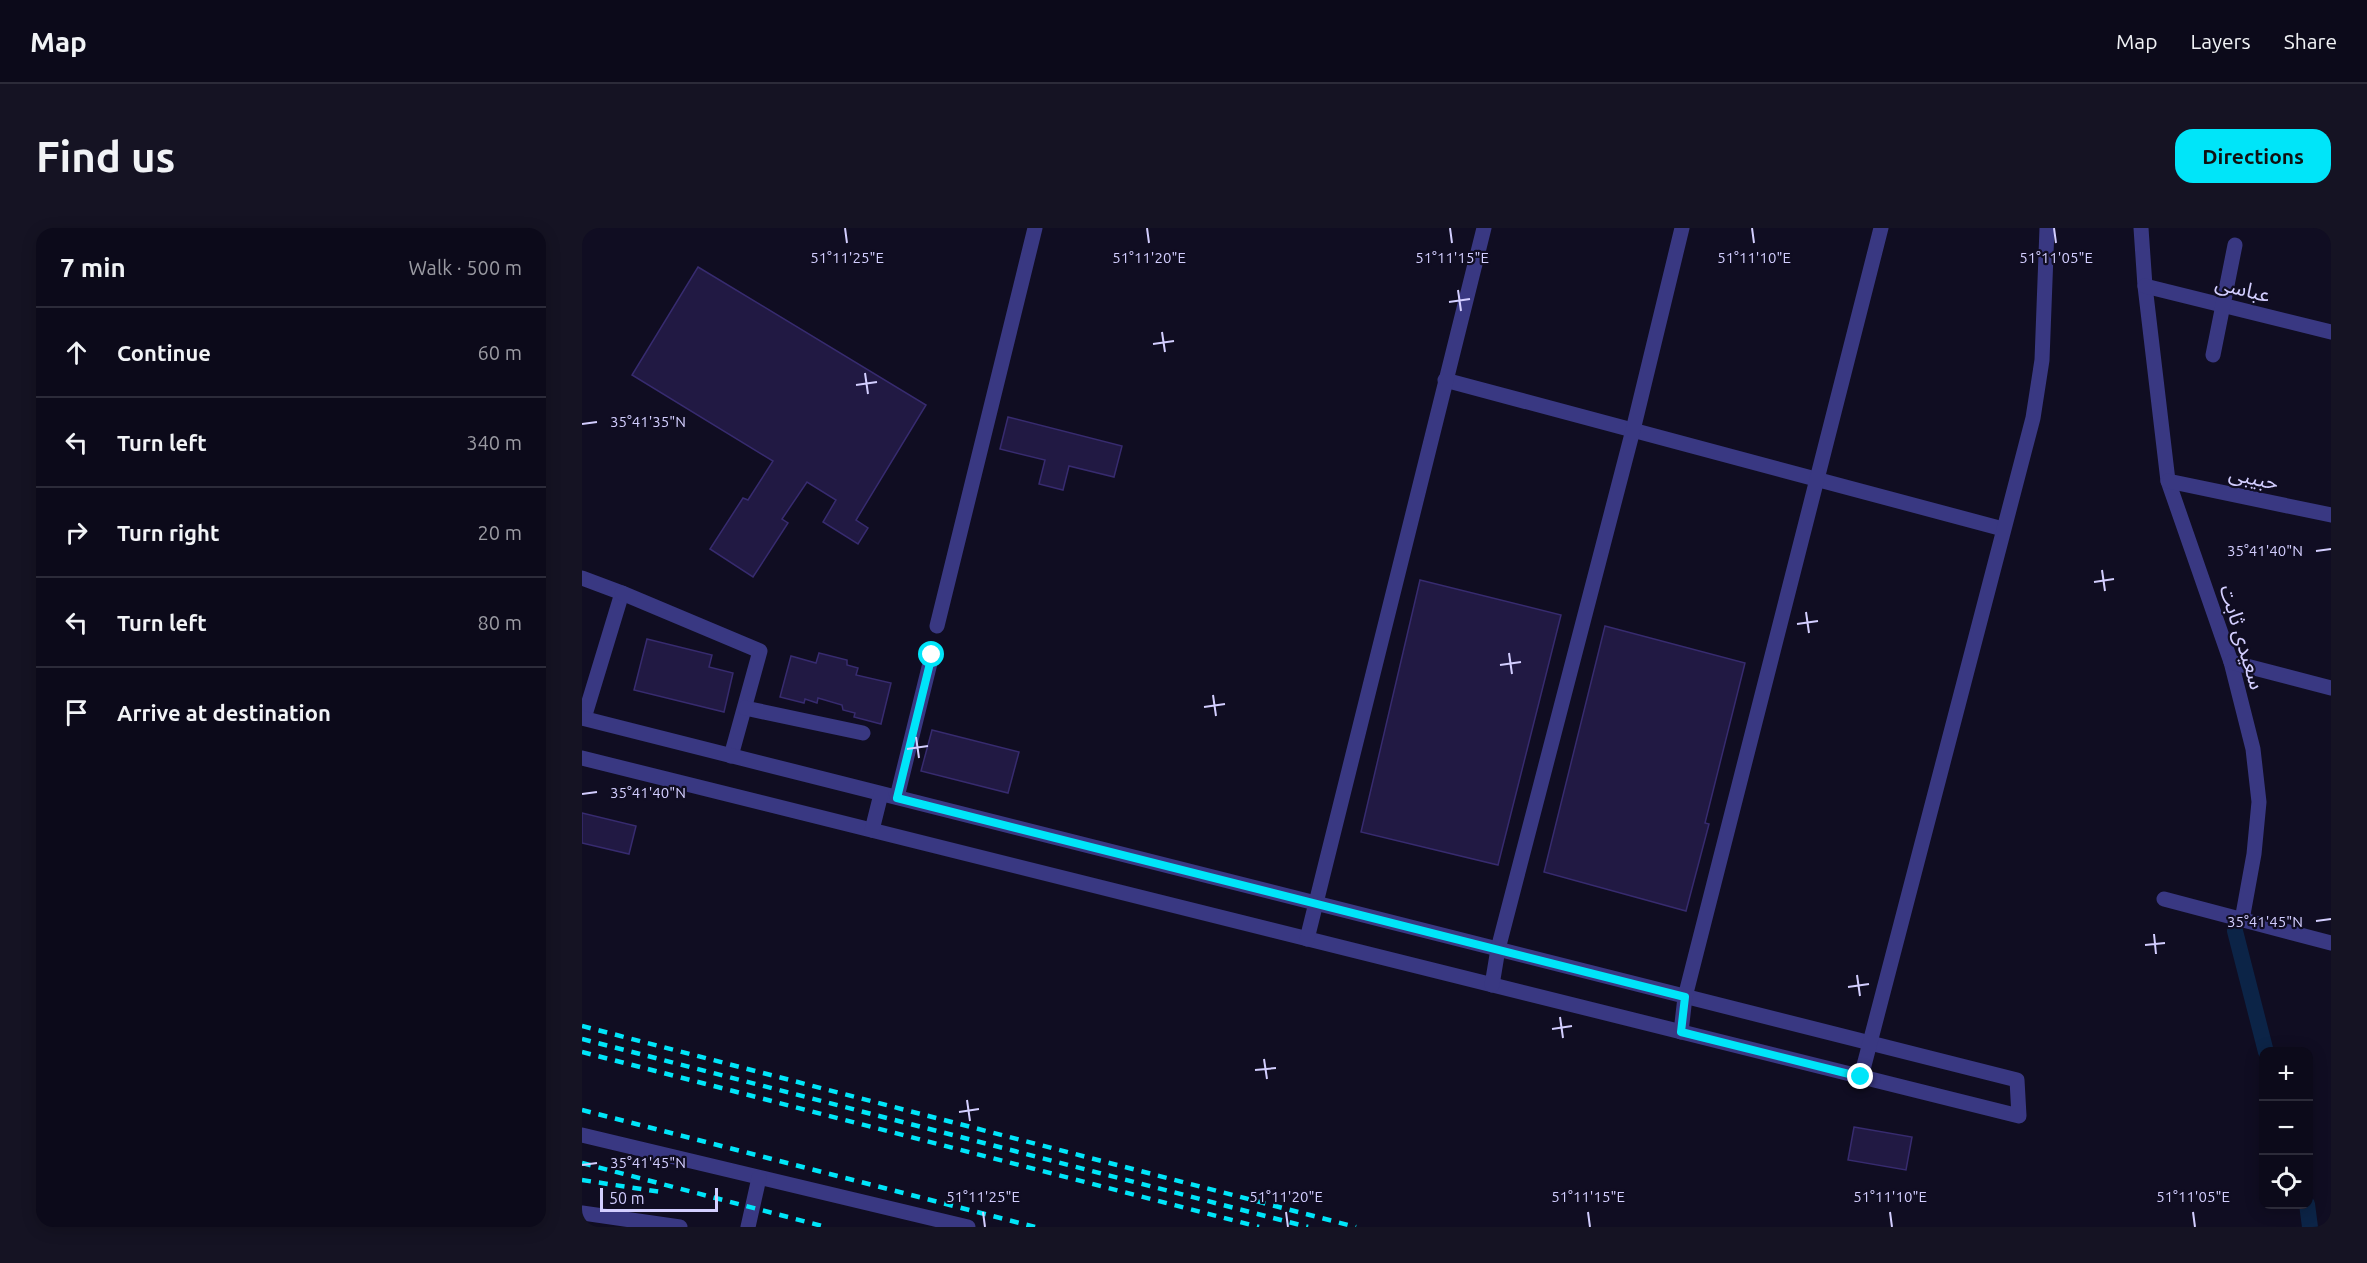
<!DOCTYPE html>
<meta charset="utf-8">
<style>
:root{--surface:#0c0a1a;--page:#151323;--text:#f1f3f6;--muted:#9a9aa2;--line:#2c2b39;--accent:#00e5f9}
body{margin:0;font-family:Ubuntu,"Noto Sans Arabic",sans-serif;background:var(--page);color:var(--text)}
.controls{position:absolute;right:18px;bottom:18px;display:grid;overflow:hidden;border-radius:12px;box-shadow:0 3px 15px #0003}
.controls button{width:54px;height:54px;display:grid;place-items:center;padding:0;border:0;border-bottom:2px solid var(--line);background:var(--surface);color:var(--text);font:30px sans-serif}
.scale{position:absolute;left:18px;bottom:15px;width:118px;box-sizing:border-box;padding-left:6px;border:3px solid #d3ceff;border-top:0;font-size:16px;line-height:21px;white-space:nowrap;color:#d3ceff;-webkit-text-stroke:4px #100d22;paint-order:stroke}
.stop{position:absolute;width:18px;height:18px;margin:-14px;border:4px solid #00e5f9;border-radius:50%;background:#fff}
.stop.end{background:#00e5f9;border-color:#fff;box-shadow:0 2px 6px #0008}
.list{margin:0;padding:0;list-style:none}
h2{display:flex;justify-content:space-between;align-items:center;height:78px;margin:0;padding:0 24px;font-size:26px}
h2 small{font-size:20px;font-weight:400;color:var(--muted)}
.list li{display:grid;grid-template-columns:39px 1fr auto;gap:18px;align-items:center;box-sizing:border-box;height:90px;padding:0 24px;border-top:2px solid var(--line)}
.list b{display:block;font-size:22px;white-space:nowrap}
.list em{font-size:20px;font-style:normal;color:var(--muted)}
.icon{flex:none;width:33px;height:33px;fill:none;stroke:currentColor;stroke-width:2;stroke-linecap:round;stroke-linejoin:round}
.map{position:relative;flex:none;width:1749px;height:999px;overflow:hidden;border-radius:18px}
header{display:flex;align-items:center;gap:36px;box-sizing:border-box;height:84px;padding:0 30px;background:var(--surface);border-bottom:2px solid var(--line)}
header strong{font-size:28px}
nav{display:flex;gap:33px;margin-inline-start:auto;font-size:21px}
.intro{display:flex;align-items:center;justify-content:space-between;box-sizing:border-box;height:144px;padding:0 36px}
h1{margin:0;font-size:42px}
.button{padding:15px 27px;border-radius:18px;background:var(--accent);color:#111;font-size:21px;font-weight:700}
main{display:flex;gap:36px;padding:0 36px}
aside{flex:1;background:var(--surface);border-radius:18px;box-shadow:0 3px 15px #0003}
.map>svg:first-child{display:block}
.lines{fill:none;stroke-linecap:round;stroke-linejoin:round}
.canal{stroke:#0c2447;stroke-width:16}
.building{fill:#211943;stroke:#372b6f;stroke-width:1.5}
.minor{stroke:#393882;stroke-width:15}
.rail{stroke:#00e5f9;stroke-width:4.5;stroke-dasharray:9 8;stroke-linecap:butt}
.route{stroke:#00e5f9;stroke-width:8}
.ticks{fill:none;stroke:#d3ceff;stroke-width:2}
.labels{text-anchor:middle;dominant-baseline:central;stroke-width:4.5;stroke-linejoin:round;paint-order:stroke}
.street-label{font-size:21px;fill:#d3ceff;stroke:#100d22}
.ticks-label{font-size:15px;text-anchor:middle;fill:#d3ceff;stroke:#100d22;stroke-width:4.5;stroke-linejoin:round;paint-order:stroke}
</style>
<header>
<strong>Map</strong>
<nav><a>Map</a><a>Layers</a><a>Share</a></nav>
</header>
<div class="intro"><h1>Find us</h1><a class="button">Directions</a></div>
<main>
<aside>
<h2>7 min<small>Walk · 500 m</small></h2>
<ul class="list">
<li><svg class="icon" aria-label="ahead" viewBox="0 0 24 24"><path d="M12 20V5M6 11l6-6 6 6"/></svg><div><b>Continue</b></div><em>60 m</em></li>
<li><svg class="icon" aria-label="left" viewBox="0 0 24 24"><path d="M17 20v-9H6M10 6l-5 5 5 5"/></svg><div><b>Turn left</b></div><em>340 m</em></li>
<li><svg class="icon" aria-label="right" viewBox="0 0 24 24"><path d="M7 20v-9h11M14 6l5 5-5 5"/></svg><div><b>Turn right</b></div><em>20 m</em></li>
<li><svg class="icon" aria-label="left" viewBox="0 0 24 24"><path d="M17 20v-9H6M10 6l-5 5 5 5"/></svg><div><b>Turn left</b></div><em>80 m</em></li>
<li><svg class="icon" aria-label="arrive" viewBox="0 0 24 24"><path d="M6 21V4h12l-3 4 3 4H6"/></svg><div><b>Arrive at destination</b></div></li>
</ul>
</aside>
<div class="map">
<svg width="1749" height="999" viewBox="0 0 1749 999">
<rect width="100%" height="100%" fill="#100d22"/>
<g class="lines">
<!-- canal -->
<g class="canal">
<polyline points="1653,703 1684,824"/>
<polyline points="1725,976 1728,999"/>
</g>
</g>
<!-- building -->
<g class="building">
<polygon points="116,39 344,177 274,292 286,300 276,316 241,294 254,272 225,254 200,291 206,295 171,349 128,321 161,270 166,272 191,233 50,147"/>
<polygon points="426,189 540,218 532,249 487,238 481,262 457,256 463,232 418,221"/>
<polygon points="838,352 979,387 916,637 779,604"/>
<polygon points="1023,398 1163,435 1123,595 1127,596 1104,683 962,644"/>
<polygon points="65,411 130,427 127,439 151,445 142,484 52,462"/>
<polygon points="237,425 265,432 265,437 276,440 274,447 309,455 299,496 272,489 273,485 261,482 260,477 236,470 235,475 223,471 222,475 198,469 209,428 234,435"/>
<polygon points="350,502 437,524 426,565 339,543"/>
<polygon points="0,585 54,598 47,626 0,615"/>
<polygon points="1272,899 1330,909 1324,942 1266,932"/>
</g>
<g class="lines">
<!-- minor -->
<g class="minor">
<polyline points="1559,0 1563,58 1586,253 1649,434 1671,521 1677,574 1672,626 1660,692"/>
<polyline points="1563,58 1749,104"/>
<polyline points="1631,127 1653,17"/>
<polyline points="863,152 1421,301"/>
<polyline points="1586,253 1749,287"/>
<polyline points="0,350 40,365 2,490"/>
<polyline points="40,365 178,423 149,528"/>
<polyline points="355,398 453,0"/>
<polyline points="1649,434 1749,460"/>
<polyline points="163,480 281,505"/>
<polyline points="0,490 1435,852 1437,888 0,530"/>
<polyline points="315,569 350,427"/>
<polyline points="290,602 299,566"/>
<polyline points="1582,671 1749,715"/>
<polyline points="725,711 902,0"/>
<polyline points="910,757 916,721 1051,202 1100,0"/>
<polyline points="1099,804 1103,769 1299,0"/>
<polyline points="1279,849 1451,190 1460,132 1465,0"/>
<polyline points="0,907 386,999"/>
<polyline points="0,985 98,999"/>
<polyline points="166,999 177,950"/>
</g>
<!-- rail -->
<g class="rail">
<polyline points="0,798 774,999"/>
<polyline points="0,811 726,999"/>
<polyline points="0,824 677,999"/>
<polyline points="0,882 453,999"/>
<polyline points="0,935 244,999"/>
<polyline points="0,952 79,964"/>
</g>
</g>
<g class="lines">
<!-- route -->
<polyline class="route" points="350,427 315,570 1103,769 1099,804 1279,849"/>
</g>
<!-- ticks -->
<path class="ticks" d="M263,0L265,15M565,0L567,15M868,0L870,15M1170,0L1172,15M1472,0L1474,15M876,62L879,83M867,74L888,71M580,104L583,124M571,116L592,113M283,145L286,166M274,157L295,154M0,196L15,194M1734,323L1749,321M1520,342L1523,363M1512,354L1532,351M1224,384L1227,405M1215,396L1236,393M927,425L930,446M918,437L939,434M631,467L634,488M622,479L643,476M334,509L337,530M325,521L346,518M0,566L15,564M1734,693L1749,691M1572,706L1574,726M1563,717L1583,715M1275,747L1278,768M1266,759L1287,756M978,789L981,810M970,801L990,798M682,831L685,851M673,842L694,840M385,872L388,893M377,884L397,881M0,937L15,935M401,984L403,999M704,984L706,999M1006,984L1008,999M1308,984L1310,999M1611,984L1613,999"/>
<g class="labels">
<!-- street labels -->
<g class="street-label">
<text transform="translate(1661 60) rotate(14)">عباسی</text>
<text transform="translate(1672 249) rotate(12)">حبیبی</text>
<text transform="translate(1661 409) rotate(73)">سعیدی ثابت</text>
</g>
</g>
<g class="ticks-label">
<text x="265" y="35">51°11'25"E</text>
<text x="567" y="35">51°11'20"E</text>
<text x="870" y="35">51°11'15"E</text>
<text x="1172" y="35">51°11'10"E</text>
<text x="1474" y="35">51°11'05"E</text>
<text x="66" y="199">35°41'35"N</text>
<text x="1683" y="328">35°41'40"N</text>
<text x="66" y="570">35°41'40"N</text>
<text x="1683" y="699">35°41'45"N</text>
<text x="66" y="940">35°41'45"N</text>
<text x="401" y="974">51°11'25"E</text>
<text x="704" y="974">51°11'20"E</text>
<text x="1006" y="974">51°11'15"E</text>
<text x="1308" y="974">51°11'10"E</text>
<text x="1611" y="974">51°11'05"E</text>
</g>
</svg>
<div class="controls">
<button>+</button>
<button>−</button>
<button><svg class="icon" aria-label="locate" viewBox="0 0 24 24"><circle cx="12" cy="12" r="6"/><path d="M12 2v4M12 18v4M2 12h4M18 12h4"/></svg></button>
</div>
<div class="scale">50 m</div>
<div class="stop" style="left:350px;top:427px"></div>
<div class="stop end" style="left:1279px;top:849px"></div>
</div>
</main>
